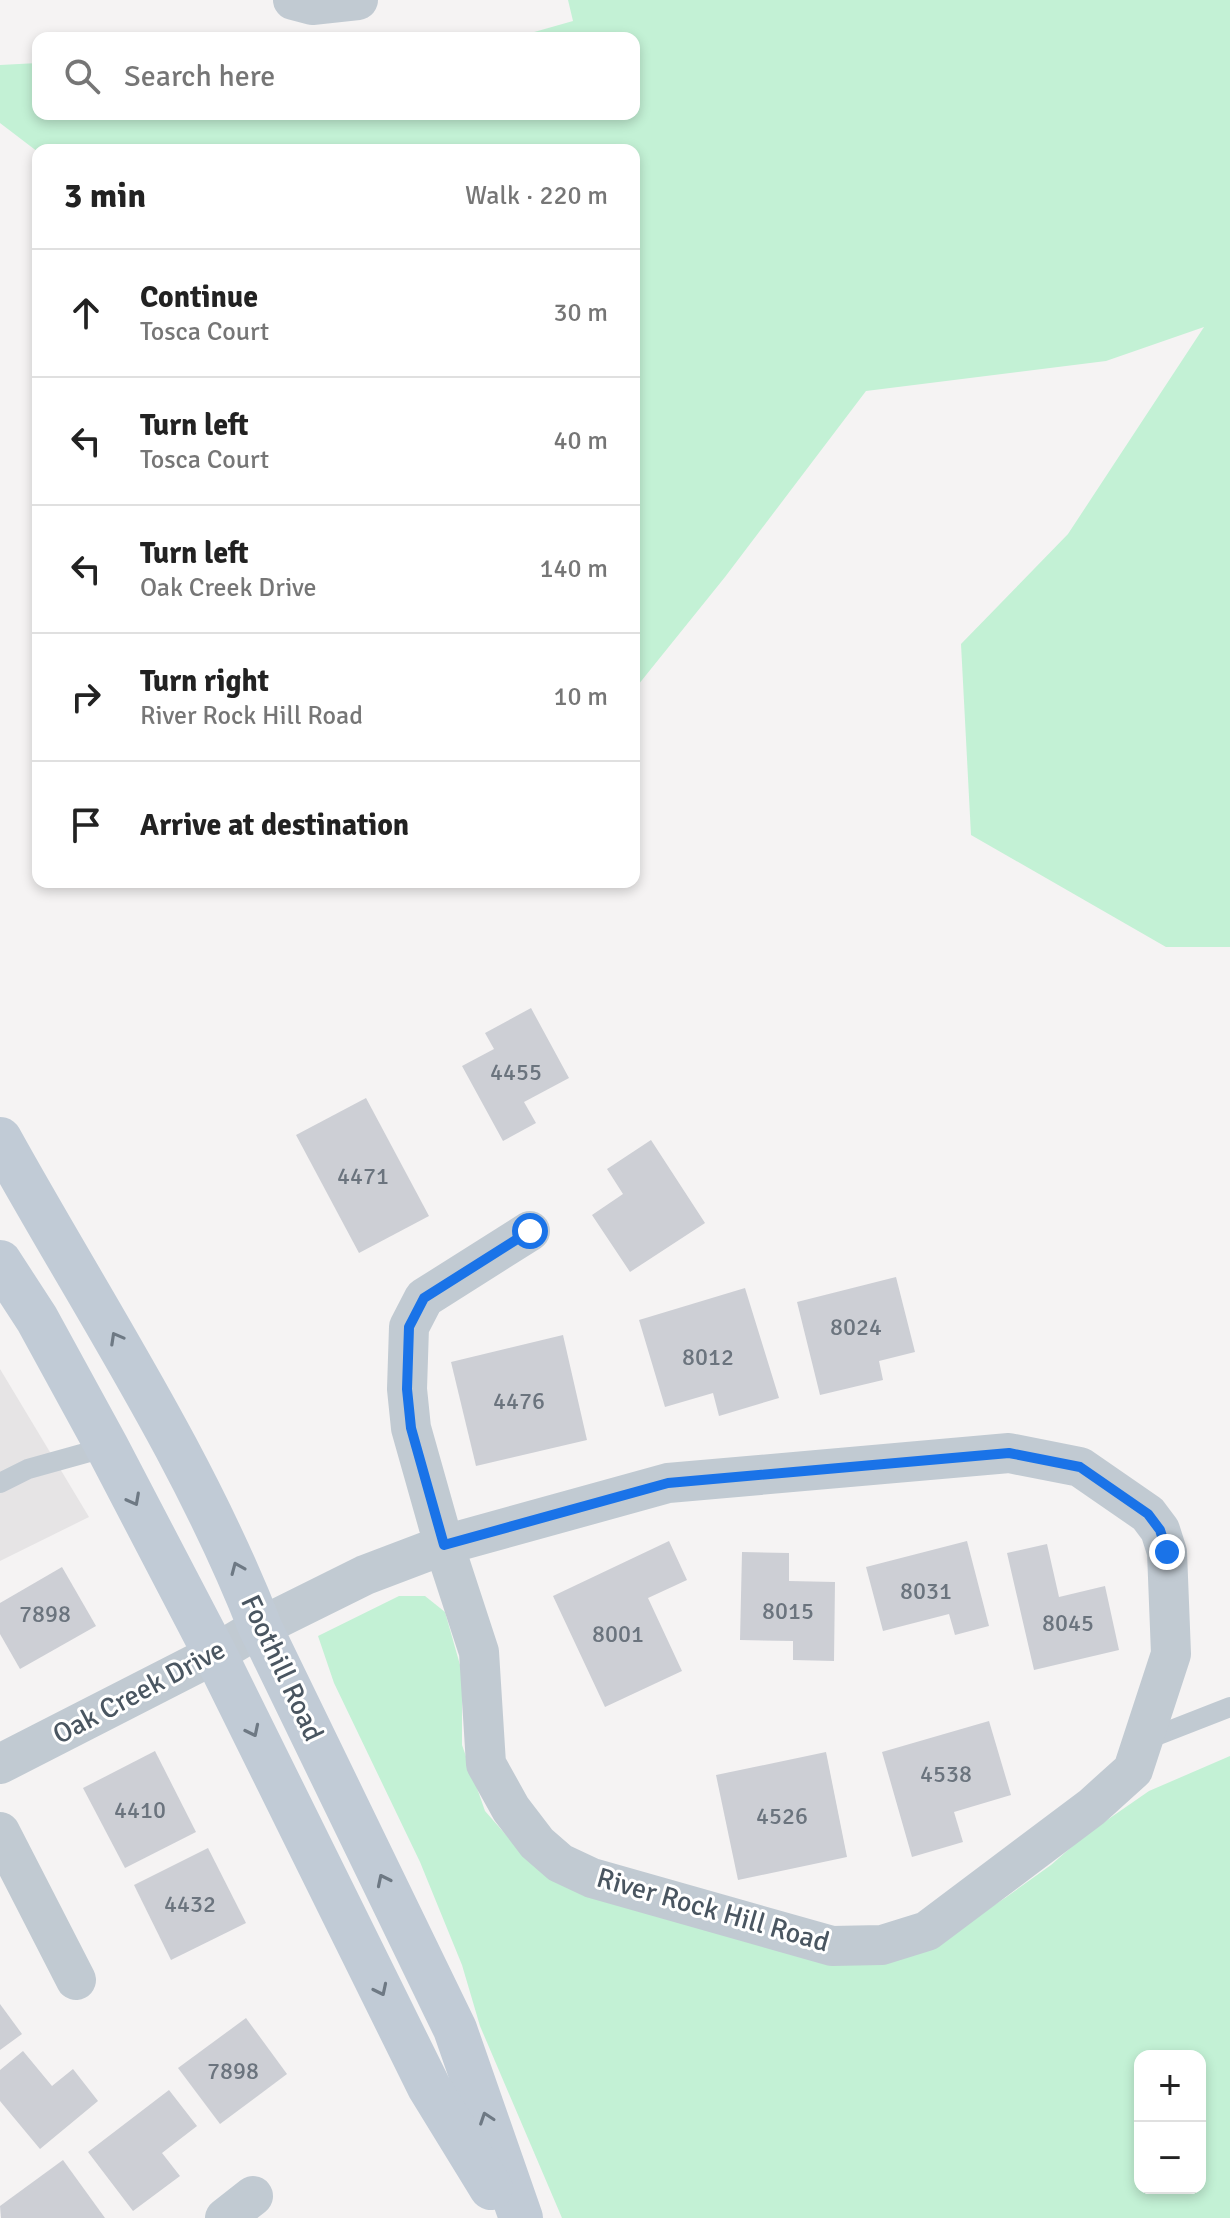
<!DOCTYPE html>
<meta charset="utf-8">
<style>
:root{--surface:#fff;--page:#f6f6f6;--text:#222;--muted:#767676;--line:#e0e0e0}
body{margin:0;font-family:Signika,sans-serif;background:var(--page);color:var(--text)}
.controls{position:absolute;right:24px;bottom:24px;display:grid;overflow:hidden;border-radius:16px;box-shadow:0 4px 12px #0003}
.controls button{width:72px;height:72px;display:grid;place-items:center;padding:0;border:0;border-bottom:2px solid var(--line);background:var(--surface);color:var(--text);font:40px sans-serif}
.stop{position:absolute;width:24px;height:24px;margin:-18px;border:6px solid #1a73e8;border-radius:50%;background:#fff}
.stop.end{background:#1a73e8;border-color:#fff;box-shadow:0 2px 8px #0008}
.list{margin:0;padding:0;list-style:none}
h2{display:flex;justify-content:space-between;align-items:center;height:104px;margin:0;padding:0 32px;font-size:34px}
h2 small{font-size:26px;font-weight:400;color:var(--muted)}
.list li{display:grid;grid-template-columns:52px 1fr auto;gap:24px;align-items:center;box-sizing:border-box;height:128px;padding:0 32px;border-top:2px solid var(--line)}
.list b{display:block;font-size:30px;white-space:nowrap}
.list p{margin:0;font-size:26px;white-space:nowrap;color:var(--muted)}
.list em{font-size:26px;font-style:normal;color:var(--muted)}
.icon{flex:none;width:44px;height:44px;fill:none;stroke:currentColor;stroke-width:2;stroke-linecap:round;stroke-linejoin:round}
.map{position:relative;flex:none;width:1230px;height:2218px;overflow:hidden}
.search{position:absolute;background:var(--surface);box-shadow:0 4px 12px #0003;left:32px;top:32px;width:608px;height:88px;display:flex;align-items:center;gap:20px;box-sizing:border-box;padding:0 28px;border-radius:16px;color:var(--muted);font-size:30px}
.panel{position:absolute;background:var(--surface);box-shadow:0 4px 12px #0003;left:32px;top:144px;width:608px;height:744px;border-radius:16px}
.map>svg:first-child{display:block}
.education{fill:#e6e4e5}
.green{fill:#c3f1d5;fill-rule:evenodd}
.building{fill:#cdcfd5}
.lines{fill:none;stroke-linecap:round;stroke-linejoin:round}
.service{stroke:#c1cad2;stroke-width:20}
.minor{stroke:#c1cad2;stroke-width:40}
.secondary{stroke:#c1cbd6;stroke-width:44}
.oneway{stroke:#6e7984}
.route{stroke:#1a73e8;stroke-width:10}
.labels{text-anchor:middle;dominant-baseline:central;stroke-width:6;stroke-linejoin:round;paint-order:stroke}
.number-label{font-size:24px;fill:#6b747e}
.street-label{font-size:28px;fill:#4a5661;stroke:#fff}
</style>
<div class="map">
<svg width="1230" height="2218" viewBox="0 0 1230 2218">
<rect width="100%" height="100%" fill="#f5f3f3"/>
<!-- education -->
<polygon class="education" points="0,1369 89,1517 0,1561"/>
<!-- green -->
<g class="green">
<polygon points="568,0 1230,0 1230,947 1166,947 971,835 961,644 1068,534 1204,327 1106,361 866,391 725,577 634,690 634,150 38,152 0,123 0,65 38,63 38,114 634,114 634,38 513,38 573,21"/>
<path d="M399,1596H425L445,1612L462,1672V1745L485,1811L528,1860L582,1895L935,1943L1005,1898L1051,1865L1084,1836L1149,1791L1230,1756V2218H562L480,2026L462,1965L420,1862L334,1683L318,1636ZM1140,2056H1200V2188H1140Z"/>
</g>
<!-- building -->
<g class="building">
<polygon points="531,1008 569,1078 524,1102 536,1123 503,1141 462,1066 494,1049 485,1033"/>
<polygon points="366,1098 429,1216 359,1253 296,1135"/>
<polygon points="651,1140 705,1223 630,1272 592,1215 623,1194 607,1169"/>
<polygon points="896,1277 915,1352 879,1361 883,1380 820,1395 797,1302"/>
<polygon points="745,1288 779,1398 719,1416 713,1393 665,1407 639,1320"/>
<polygon points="563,1335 587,1440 476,1466 451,1362"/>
<polygon points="669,1541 687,1580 648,1598 682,1671 605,1707 553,1596"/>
<polygon points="967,1541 989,1626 955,1635 949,1614 883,1631 866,1567"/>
<polygon points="1047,1544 1059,1597 1105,1586 1119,1650 1034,1670 1007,1553"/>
<polygon points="742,1552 789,1553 789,1581 835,1582 834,1661 793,1660 793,1641 740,1640"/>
<polygon points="62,1567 96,1626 20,1669 0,1634 0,1603"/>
<polygon points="989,1721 1011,1795 954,1812 963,1842 912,1857 882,1752"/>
<polygon points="155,1751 196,1832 125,1868 83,1788"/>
<polygon points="826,1752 847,1857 738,1880 716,1775"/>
<polygon points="208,1848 246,1923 171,1960 134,1885"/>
<polygon points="0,2004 22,2034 0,2050"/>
<polygon points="246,2018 287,2074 220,2124 178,2068"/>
<polygon points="23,2051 52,2086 73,2069 98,2101 40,2149 0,2101 0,2070"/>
<polygon points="169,2090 197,2126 162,2153 180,2176 133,2211 88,2152"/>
<polygon points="63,2160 105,2218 1,2218 0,2206"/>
</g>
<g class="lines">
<!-- service -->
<g class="service">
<polyline points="0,1483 28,1469 107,1447"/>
<polyline points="1143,1741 1230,1707"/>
</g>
<!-- minor -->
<g class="minor">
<polyline points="293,0 312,5 358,0"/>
<polyline points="0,1764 215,1654 260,1627 365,1575 444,1545 668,1483 1009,1453 1080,1467 1148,1514 1160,1530 1167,1552 1171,1654 1133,1770 1092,1807 927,1931 882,1945 832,1946 592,1878 560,1863 537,1843 511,1809 486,1764 479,1652 444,1545 411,1428 407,1389 409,1327 424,1298 530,1231"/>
<polyline points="0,1832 76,1980"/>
<polyline points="225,2218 253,2196"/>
</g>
<!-- secondary -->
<g class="secondary">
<path d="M0,1139C89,1300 193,1455 260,1627L455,2029L521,2218"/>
<polyline points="0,1262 37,1319 107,1447 215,1654 429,2087 491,2188"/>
</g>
</g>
<!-- one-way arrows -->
<defs><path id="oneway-chevron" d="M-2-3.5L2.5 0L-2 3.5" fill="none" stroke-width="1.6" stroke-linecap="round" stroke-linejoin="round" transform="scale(2)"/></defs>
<g class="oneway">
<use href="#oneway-chevron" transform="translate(116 1338) rotate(-119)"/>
<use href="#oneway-chevron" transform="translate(134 1500) rotate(62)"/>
<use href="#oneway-chevron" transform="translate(237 1568) rotate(-113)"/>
<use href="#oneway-chevron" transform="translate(253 1731) rotate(64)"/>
<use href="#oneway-chevron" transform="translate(383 1880) rotate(-116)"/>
<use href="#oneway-chevron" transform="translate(381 1990) rotate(64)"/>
<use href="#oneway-chevron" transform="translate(486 2118) rotate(-109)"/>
</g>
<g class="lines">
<!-- route -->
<polyline class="route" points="530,1231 424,1298 409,1327 407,1389 411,1428 444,1545 668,1483 1009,1453 1080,1467 1148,1514 1160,1530 1167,1552"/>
</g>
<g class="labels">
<!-- number labels -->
<g class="number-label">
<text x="516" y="1072">4455</text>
<text x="363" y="1176">4471</text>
<text x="856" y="1327">8024</text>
<text x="708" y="1357">8012</text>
<text x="519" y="1401">4476</text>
<text x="926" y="1591">8031</text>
<text x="788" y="1611">8015</text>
<text x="45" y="1614">7898</text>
<text x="1068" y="1623">8045</text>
<text x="618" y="1634">8001</text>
<text x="946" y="1774">4538</text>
<text x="140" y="1810">4410</text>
<text x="782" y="1816">4526</text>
<text x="190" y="1904">4432</text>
<text x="233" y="2071">7898</text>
</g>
<!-- street labels -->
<g class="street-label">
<text transform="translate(282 1668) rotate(65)">Foothill Road</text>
<text transform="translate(139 1692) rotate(-28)">Oak Creek Drive</text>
<text transform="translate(713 1910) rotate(16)">River Rock Hill Road</text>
</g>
</g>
</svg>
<div class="controls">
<button>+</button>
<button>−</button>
</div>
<div class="stop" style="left:530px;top:1231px"></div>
<div class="stop end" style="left:1167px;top:1552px"></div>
<div class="search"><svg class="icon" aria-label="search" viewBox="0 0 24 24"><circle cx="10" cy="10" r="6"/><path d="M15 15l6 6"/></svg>Search here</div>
<section class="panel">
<h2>3 min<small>Walk · 220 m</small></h2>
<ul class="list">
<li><svg class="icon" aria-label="ahead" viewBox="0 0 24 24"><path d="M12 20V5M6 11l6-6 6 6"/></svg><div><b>Continue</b><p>Tosca Court</p></div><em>30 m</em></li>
<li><svg class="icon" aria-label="left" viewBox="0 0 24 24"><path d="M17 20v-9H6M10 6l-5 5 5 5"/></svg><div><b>Turn left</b><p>Tosca Court</p></div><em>40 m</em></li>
<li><svg class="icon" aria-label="left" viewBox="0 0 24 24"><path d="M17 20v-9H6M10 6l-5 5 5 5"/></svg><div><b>Turn left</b><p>Oak Creek Drive</p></div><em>140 m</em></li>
<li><svg class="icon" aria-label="right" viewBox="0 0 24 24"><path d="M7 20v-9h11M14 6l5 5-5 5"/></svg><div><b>Turn right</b><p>River Rock Hill Road</p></div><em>10 m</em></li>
<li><svg class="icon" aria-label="arrive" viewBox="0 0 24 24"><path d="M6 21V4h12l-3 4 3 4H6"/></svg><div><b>Arrive at destination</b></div></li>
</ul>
</section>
</div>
